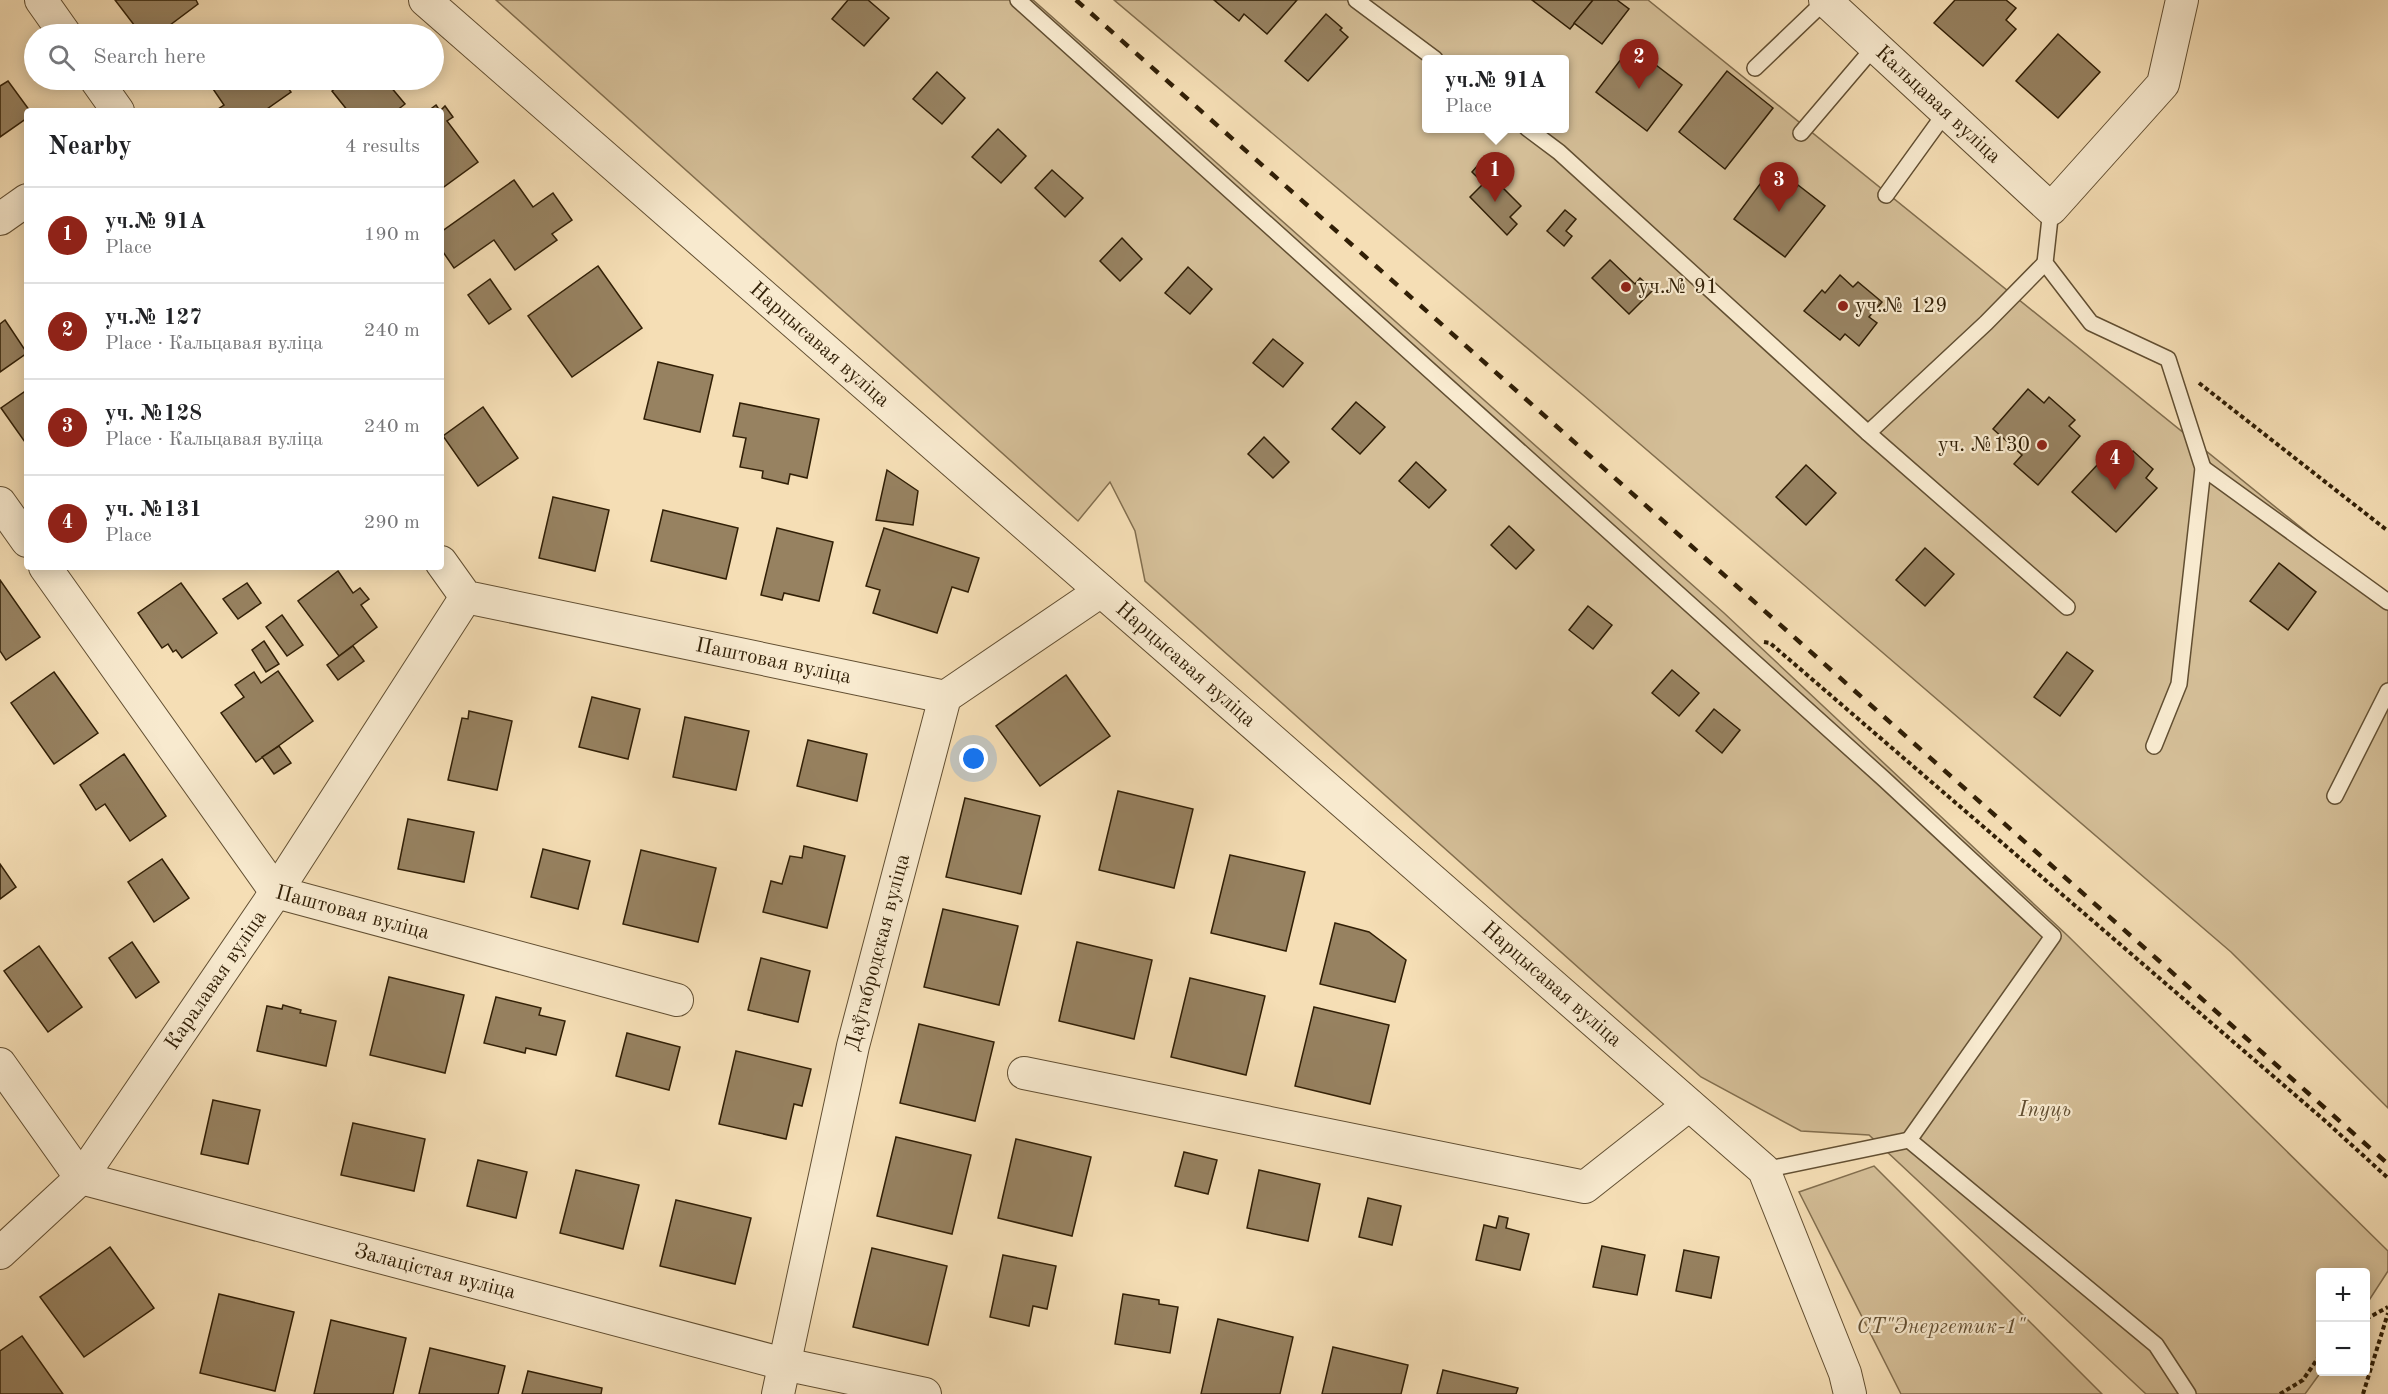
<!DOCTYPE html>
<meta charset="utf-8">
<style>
:root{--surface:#fff;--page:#f6f6f6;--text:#202124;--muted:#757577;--line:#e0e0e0;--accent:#8f2418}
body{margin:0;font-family:"Old Standard TT",serif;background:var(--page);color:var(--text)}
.controls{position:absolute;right:18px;bottom:18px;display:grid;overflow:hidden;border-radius:6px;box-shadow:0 3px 15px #0003}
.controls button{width:54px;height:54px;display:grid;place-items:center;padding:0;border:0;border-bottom:2px solid var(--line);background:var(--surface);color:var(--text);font:30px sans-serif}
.you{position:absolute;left:974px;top:759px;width:21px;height:21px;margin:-15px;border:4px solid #fff;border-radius:50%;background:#1a73e8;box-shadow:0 0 0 9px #1a73e833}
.badge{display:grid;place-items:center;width:39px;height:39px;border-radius:50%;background:var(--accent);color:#fff;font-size:20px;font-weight:700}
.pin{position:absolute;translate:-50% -50px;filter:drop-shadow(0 2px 3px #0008)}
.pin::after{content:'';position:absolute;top:32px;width:21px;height:18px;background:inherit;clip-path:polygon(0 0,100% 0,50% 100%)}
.popup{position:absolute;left:1422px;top:55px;width:147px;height:78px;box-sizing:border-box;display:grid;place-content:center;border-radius:6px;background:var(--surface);filter:drop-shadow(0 2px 4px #0005);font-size:20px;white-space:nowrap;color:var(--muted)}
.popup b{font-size:22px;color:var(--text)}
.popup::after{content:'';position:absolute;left:50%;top:100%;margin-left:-12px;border:12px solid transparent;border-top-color:var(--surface)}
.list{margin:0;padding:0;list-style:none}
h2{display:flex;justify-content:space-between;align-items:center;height:78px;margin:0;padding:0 24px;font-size:26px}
h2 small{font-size:20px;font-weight:400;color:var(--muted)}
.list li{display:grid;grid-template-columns:39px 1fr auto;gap:18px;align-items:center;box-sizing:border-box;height:96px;padding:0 24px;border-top:2px solid var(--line)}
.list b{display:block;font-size:22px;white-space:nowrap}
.list p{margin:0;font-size:20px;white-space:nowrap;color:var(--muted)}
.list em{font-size:20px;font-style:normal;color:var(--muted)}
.icon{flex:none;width:33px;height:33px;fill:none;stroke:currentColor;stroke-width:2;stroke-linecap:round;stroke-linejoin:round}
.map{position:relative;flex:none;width:2388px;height:1394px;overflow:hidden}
.search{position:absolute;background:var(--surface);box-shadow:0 3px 15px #0003;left:24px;top:24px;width:420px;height:66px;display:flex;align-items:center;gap:15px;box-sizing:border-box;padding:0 21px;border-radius:33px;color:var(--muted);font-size:22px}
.panel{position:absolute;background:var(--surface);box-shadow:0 3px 15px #0003;left:24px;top:108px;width:420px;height:462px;border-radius:6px}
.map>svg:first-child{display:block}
.green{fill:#d4be97;stroke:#826e4e;stroke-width:1.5;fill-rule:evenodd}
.building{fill:#978261;stroke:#311f06;stroke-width:1.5}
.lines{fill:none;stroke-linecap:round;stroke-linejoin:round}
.service-casing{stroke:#624f32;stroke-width:18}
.minor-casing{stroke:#624f32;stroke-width:34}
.path{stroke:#311f06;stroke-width:4;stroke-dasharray:4.5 3;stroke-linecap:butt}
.service{stroke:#f8eacf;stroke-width:15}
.minor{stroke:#f8eacf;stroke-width:32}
.rail{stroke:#311f06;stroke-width:4.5;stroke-dasharray:10 10;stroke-linecap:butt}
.poi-dot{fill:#8f2418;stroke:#f8eacf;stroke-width:2}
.labels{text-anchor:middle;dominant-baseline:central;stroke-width:4.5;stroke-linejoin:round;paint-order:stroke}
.street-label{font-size:21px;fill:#311f06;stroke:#f8eacf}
.poi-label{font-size:21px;fill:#311f06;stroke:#f8eacf;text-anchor:start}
.park-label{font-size:21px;font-style:italic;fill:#624f32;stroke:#f8eacf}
</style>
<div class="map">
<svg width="2388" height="1394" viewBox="0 0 2388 1394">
<rect width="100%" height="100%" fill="#f5deb5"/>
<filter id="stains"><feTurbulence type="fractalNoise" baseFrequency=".00333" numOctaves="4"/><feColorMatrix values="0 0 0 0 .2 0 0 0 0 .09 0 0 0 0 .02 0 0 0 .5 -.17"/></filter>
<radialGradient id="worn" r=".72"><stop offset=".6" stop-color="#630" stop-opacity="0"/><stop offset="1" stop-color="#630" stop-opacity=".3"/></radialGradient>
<!-- green -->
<g class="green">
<polygon points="496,0 1033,0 1724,613 2068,936 2388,1251 2388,1271 2366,1305 2366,1272 2320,1272 2321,1372 2305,1394 2146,1394 1869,1135 1801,1131 1701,1077 1145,581 1135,531 1110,482 1078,521"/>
<path d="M1114,0H1648L2388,598V1108L2231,952L1583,395ZM1426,59H1564V128H1426Z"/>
<polygon points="1874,1166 2102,1394 1901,1394 1799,1192"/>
</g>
<!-- building -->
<g class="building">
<polygon points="115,0 196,0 198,4 158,34 141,34"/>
<polygon points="848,0 868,0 889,18 864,46 832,19"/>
<polygon points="1214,0 1297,0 1267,34 1244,14 1239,21"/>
<polygon points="1532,0 1593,0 1570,29"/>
<polygon points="1593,0 1617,0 1629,9 1602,44 1574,23"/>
<polygon points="1955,0 2006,0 2016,8 2006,20 2016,29 1983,66 1934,23"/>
<polygon points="1326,14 1342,28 1340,30 1348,37 1308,81 1285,61"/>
<polygon points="2058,34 2100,72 2058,118 2016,81"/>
<polygon points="1631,46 1682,85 1647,131 1596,92"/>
<polygon points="1727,71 1773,108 1725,169 1679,132"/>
<polygon points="937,72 965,98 942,124 913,99"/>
<polygon points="220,80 282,80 291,92 264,111 215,111 224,105 211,86"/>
<polygon points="346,80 385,80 405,104 396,111 348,111 332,91"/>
<polygon points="8,81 30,111 27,111 27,118 0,137 0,86"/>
<polygon points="436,105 440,111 445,106 453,117 447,121 478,162 441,189 441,111 428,111"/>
<polygon points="998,129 1026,156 1001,183 972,157"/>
<polygon points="1485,157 1493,165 1480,180 1472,172"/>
<polygon points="1052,170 1083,198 1065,217 1035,188"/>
<polygon points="1769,172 1794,191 1798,185 1825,206 1785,257 1734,219"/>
<polygon points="1491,176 1521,206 1510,217 1517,224 1507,235 1470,197"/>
<polygon points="514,180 533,207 553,193 572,220 552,234 557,240 515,270 494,240 454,268 441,249 441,232"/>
<polygon points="1565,210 1576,219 1566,231 1572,236 1564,246 1547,231"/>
<polygon points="1122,238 1142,259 1120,281 1100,261"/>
<polygon points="1610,260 1635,284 1640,278 1653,290 1629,314 1592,278"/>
<polygon points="598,266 642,328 572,377 528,316"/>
<polygon points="1188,267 1212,289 1190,314 1165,293"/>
<polygon points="1840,275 1853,287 1858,282 1882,302 1869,317 1877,323 1859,346 1845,334 1840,340 1804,311 1822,290 1825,293"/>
<polygon points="490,279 511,309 489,324 468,295"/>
<polygon points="5,320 27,353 0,372 0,324"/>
<polygon points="1273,339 1303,363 1283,387 1253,363"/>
<polygon points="658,362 713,375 700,432 644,419"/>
<polygon points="2028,389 2044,403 2049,397 2075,420 2069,426 2080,436 2038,485 2014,464 2022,455 1993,429"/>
<polygon points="27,390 27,445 1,408"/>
<polygon points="1356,402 1385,427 1360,454 1332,429"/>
<polygon points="740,403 819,419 807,478 790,474 788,484 762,478 763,471 740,467 746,438 733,436"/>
<polygon points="483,407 518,458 478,486 443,436"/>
<polygon points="1264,437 1289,462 1273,478 1248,454"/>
<polygon points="2113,448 2126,459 2133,451 2153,469 2146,478 2157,488 2116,532 2072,492"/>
<polygon points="1416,462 1446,490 1429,508 1399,481"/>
<polygon points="1806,465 1836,493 1806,525 1776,497"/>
<polygon points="887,470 918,491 913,525 876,520"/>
<polygon points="553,497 609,510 595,571 539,558"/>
<polygon points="663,510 738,528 726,579 651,561"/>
<polygon points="1509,526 1534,550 1516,569 1491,545"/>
<polygon points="777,528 833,542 819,601 784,593 782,600 761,595"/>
<polygon points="884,528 979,558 968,592 952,587 937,633 873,613 880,590 866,586"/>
<polygon points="1925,548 1954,574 1925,606 1896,580"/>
<polygon points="2279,563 2316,592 2288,630 2250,601"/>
<polygon points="338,571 353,593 360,588 369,599 361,605 377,627 339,656 298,601"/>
<polygon points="0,580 40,637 6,660 0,651"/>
<polygon points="181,583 217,633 182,658 176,650 173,652 168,644 162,648 138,613"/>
<polygon points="247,583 261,603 238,619 223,599"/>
<polygon points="1588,606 1612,625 1593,649 1569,630"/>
<polygon points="282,615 303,645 287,656 266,627"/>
<polygon points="264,641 279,664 266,672 252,650"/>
<polygon points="353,646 364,661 338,680 327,665"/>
<polygon points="2067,652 2093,671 2060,716 2034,697"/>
<polygon points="1672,670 1699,693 1679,716 1652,693"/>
<polygon points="278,671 313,721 256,762 221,713 244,697 235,685 254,672 261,683"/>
<polygon points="54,672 98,733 54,764 11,703"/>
<polygon points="1066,675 1110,736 1040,786 996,726"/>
<polygon points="592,697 640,709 628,759 579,747"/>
<polygon points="1714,709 1740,730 1722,753 1696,731"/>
<polygon points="469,711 512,721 497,790 448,780 462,718 468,719"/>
<polygon points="685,717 749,731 736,790 673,777"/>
<polygon points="808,740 867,754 857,801 797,786"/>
<polygon points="279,746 291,763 274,774 262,757"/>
<polygon points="124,754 166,816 130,841 105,804 96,810 80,785"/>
<polygon points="1118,791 1193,809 1174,888 1099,870"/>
<polygon points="965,798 1040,816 1021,894 946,877"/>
<polygon points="408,819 474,832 464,882 398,869"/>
<polygon points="804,846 845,856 827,928 763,912 771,881 782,884 790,856 802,858"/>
<polygon points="543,849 590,861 578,909 531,897"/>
<polygon points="641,850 716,868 698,942 623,924"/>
<polygon points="1230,855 1305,872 1286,951 1211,933"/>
<polygon points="162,859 189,898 154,922 128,882"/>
<polygon points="0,864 16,887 0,899"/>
<polygon points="943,909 1018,926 999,1005 924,987"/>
<polygon points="1335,923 1369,932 1406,960 1395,1002 1320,984"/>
<polygon points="132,942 159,982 136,998 109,958"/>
<polygon points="1077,942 1152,960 1134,1039 1059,1021"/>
<polygon points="39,946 82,1007 48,1032 4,971"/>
<polygon points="761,958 810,971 798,1022 748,1010"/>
<polygon points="389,977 464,995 445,1073 370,1055"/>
<polygon points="1190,978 1265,996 1246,1075 1171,1057"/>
<polygon points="496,997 541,1008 539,1015 565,1021 556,1055 526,1048 525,1053 484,1043"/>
<polygon points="283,1005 301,1010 300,1013 336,1021 326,1066 257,1051 267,1006 282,1009"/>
<polygon points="1314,1007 1389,1025 1370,1104 1295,1086"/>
<polygon points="919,1024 994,1042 975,1121 900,1103"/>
<polygon points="627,1033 680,1047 669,1090 616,1076"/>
<polygon points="736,1051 811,1069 802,1106 794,1104 786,1139 719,1124"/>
<polygon points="213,1100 260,1110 248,1164 201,1154"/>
<polygon points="353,1123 425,1139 414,1191 341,1175"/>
<polygon points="896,1137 971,1155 952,1234 877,1216"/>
<polygon points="1016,1139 1091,1157 1072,1236 998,1218"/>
<polygon points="1184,1152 1217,1160 1208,1194 1175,1186"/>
<polygon points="478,1160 527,1172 516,1218 467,1206"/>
<polygon points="576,1170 639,1185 623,1249 560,1233"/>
<polygon points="1259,1170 1320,1184 1308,1241 1247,1228"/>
<polygon points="1368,1198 1401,1206 1392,1245 1359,1237"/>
<polygon points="676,1200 751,1218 735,1284 660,1266"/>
<polygon points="1499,1216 1508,1218 1506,1228 1529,1234 1520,1270 1476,1260 1484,1225 1496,1228"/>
<polygon points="1602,1246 1645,1255 1637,1295 1593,1287"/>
<polygon points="110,1247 154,1308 84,1357 40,1297"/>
<polygon points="872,1248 947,1266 928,1345 853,1327"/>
<polygon points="1684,1250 1719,1257 1711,1298 1676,1291"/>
<polygon points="1003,1255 1056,1266 1047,1309 1033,1306 1029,1326 990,1317"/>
<polygon points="219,1294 294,1312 275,1391 200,1373"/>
<polygon points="1123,1294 1159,1300 1159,1304 1178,1307 1170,1353 1115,1344"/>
<polygon points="1218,1319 1293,1337 1280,1394 1201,1394"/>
<polygon points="331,1320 406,1338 393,1394 314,1394"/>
<polygon points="22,1336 63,1394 0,1394 0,1351"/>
<polygon points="1333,1347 1408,1365 1401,1394 1322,1394"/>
<polygon points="430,1348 505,1366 498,1394 419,1394"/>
<polygon points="1443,1370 1518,1388 1516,1394 1437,1394"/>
<polygon points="528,1371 602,1388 601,1394 522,1394"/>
</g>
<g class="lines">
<defs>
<g id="service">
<polyline points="1018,0 1884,779 2053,936 1909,1140"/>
<polyline points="1356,0 1435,59"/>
<polyline points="1755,68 1826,0"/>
<polyline points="1527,128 1559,152 1868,433 2067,607"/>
<polyline points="1801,133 1875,46"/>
<polyline points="1886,195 1946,112"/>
<polyline points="2051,209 2045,263 2091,323 2168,359 2203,468 2179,684 2154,746"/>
<polyline points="1868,433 1986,323 2045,263"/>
<polyline points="2203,468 2388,602"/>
<polyline points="2335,796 2388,691"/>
<polyline points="1764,1170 1909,1140 2156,1345 2188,1394"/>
</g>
<g id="minor">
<polyline points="41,0 65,34"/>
<path id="s1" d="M425,0L1764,1170L1845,1373L1850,1394"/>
<path id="s2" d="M1825,0L2051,209L2163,84L2182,0"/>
<polyline points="96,80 118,111"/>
<polyline points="0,219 27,200"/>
<polyline points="0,503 27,541"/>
<path id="s3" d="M441,562L466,597L945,697"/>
<path id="s4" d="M45,567L276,892L677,1000"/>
<path id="s5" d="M0,1064L81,1178L784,1364L925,1394"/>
<polyline points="1024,1073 1585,1187 1689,1105"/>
<path id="s6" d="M0,1253L81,1178L276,892L466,597"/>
<path id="s7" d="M778,1394L853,1046L945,697L1101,591"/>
</g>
</defs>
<!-- service casing -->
<use href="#service" class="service-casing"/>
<!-- minor casing -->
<use href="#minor" class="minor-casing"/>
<!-- path -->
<g class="path">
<polyline points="2199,383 2388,531"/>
<polyline points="1764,642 1770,643 2323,1119 2388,1178"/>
<polyline points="2366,1319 2388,1307"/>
<polyline points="2280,1394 2303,1380 2320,1355"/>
<polyline points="2363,1394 2388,1313"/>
</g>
<!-- service -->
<use href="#service" class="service"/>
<!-- minor -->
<use href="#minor" class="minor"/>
<!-- rail -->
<polyline class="rail" points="1076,0 2388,1164"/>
</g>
<!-- markers -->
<g class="poi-dot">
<circle cx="1626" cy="287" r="6"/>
<circle cx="1843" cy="306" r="6"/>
<circle cx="2042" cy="445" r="6"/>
</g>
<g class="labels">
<!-- street labels -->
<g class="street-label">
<text stroke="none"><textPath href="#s2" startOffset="154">Кальцавая вуліца</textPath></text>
<text stroke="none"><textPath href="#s1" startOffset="524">Нарцысавая вуліца</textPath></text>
<text stroke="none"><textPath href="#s3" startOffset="357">Паштовая вуліца</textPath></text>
<text stroke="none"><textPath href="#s1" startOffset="1010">Нарцысавая вуліца</textPath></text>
<text stroke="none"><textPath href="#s4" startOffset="478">Паштовая вуліца</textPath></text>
<text stroke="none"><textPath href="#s7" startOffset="453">Даўгабродская вуліца</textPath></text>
<text stroke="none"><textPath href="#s6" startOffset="350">Каралавая вуліца</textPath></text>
<text stroke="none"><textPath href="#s1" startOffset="1496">Нарцысавая вуліца</textPath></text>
<text stroke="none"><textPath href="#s5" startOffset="506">Залацістая вуліца</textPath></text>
</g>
<!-- poi labels -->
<g class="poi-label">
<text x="1638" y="287">уч.№ 91</text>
<text x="1855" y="306">уч.№ 129</text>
<text x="2030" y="445" text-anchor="end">уч. №130</text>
</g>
<!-- park labels -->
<g class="park-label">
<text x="2045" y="1110">Іпуць</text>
<text x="1941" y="1327">СТ"Энергетик-1"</text>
</g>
</g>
<rect width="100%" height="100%" filter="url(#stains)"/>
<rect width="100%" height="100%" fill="url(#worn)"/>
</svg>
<div class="controls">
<button>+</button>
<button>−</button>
</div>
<div class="you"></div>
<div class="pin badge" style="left:1495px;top:202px">1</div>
<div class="popup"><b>уч.№ 91А</b>Place</div>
<div class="pin badge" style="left:1639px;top:89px">2</div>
<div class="pin badge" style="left:1779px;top:212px">3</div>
<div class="pin badge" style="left:2115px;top:490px">4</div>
<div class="search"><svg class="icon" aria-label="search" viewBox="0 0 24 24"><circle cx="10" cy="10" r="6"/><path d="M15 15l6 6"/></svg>Search here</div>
<section class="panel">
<h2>Nearby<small>4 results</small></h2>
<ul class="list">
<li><span class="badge">1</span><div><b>уч.№ 91А</b><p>Place</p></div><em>190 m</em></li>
<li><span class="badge">2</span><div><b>уч.№ 127</b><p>Place · Кальцавая вуліца</p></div><em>240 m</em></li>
<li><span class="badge">3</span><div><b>уч. №128</b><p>Place · Кальцавая вуліца</p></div><em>240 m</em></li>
<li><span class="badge">4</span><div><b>уч. №131</b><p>Place</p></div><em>290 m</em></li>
</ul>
</section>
</div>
